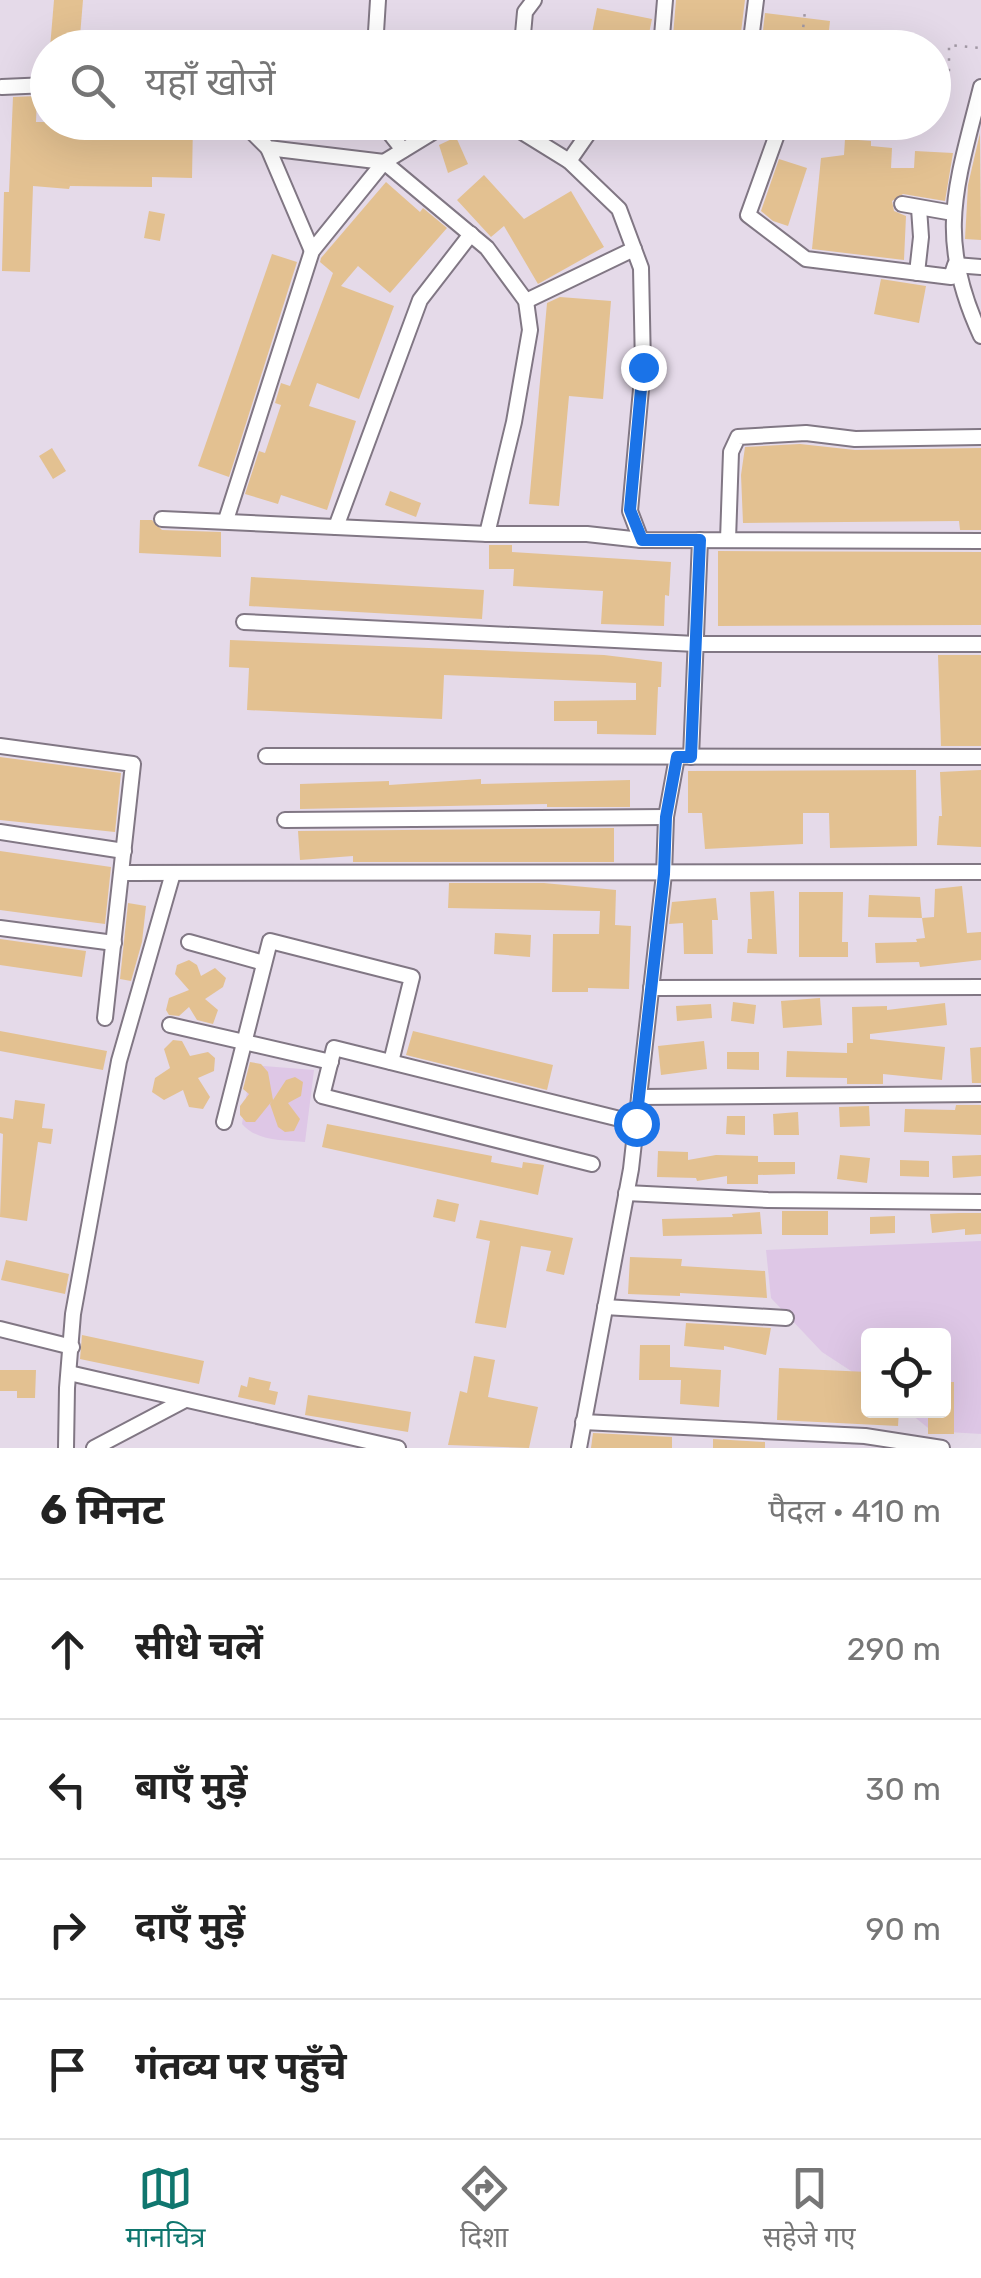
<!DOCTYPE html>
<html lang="hi">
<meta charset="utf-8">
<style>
:root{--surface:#fff;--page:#f2f2f2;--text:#222;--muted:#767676;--line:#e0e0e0;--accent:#0f766e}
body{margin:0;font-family:Rubik,"Noto Sans Devanagari",sans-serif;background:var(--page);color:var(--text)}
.controls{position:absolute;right:30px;bottom:30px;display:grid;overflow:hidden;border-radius:10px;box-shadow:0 10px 40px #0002}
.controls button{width:90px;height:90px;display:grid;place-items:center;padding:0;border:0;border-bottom:2px solid var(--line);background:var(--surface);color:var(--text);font:50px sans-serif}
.stop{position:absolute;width:30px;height:30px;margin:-22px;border:8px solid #1a73e8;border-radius:50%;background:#fff}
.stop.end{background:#1a73e8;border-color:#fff;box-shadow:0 2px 10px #0008}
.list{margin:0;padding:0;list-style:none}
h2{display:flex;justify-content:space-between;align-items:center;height:130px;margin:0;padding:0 40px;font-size:42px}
h2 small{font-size:32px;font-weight:400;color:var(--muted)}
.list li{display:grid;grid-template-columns:65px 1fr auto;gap:30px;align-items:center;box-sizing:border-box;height:140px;padding:0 40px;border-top:2px solid var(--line)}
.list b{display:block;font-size:38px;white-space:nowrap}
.list em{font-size:32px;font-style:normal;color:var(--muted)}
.icon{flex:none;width:55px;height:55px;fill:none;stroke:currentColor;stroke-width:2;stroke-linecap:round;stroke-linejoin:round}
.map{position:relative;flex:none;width:981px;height:1448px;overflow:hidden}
.search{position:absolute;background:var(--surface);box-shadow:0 10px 40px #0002;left:30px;right:30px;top:30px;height:110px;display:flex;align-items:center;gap:25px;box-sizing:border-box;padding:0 35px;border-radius:55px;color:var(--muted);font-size:38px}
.sheet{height:690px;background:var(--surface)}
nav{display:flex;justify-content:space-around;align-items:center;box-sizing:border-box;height:140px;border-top:2px solid var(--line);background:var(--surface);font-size:28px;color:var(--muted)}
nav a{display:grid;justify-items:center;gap:5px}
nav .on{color:var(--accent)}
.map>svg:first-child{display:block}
.green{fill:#dec7e6}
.building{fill:#e3c191}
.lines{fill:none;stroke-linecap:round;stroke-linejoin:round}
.minor-casing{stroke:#817784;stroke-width:18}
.path{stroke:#a198a4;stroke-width:2.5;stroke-dasharray:2.5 8;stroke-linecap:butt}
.minor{stroke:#fff;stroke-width:14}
.route{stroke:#1a73e8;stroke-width:12}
</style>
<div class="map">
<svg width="981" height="1448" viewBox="0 0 981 1448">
<rect width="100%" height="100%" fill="#e5dae9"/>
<!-- green -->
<g class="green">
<path d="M251,1065L314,1070L305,1142C283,1140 258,1142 242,1124Z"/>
<polygon points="981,1241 981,1434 932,1431 907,1411 944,1410 944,1336 868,1336 868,1382 822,1352 771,1298 766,1250"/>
</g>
<!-- building -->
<g class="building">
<polygon points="54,0 83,0 79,48 50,48"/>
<polygon points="676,0 745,0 739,48 672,48"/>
<polygon points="597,8 652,19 646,48 589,48"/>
<polygon points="765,13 830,21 827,48 761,48"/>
<polygon points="315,31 316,48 281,48 280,34"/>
<polygon points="37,96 36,122 193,122 192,178 152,177 152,187 70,186 69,189 33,186 30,272 2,271 4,192 9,192 13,97"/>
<polygon points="980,133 981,240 965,239 968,185"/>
<polygon points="456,137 468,164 448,173 439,145"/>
<polygon points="845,139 871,141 871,146 892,148 891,168 914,168 915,151 953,153 945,201 903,194 892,201 894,211 906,216 904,260 812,249 821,158 844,155"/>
<polygon points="779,159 807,168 788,226 773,221 761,211"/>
<polygon points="484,175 524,219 571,191 604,247 538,284 504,226 491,237 457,200"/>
<polygon points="386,182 420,212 423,208 447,228 390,293 358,266 341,286 394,306 359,399 317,383 309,406 356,421 327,510 281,495 278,504 245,494 259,451 265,453 281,405 275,403 281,383 290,386 333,273 320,262 321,258"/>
<polygon points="149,211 165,214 160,241 144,238"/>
<polygon points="272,254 297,262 229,477 198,466"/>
<polygon points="881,279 926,286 919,323 874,314"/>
<polygon points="560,297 611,301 603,399 569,396 559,506 529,504 547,303"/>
<polygon points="800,444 855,450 981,448 981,530 960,530 959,521 743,523 741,475 745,447"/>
<polygon points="52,448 66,471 53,479 39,456"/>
<polygon points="390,491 421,503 416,517 385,505"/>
<polygon points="140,520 152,520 162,530 221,532 221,557 139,553"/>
<polygon points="489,545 512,545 512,552 671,562 669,596 665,595 664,626 601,624 603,591 513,586 514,569 489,569"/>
<polygon points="718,551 981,552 981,625 718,626"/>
<polygon points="251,577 484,590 482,619 249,606"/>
<polygon points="230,640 604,655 662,662 661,687 658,687 656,735 597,734 597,721 554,721 554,701 636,700 636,683 444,675 442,719 247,710 249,668 229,667"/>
<polygon points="938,655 981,655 981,746 941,746"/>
<polygon points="0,757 121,773 115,832 0,820"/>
<polygon points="916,770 917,846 830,848 829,813 803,813 803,844 705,849 702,813 688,813 688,771"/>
<polygon points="981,770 981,847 937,845 939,816 942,816 940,772"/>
<polygon points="481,779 481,784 630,780 630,807 547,807 547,804 300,809 300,784 389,781 389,785"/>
<polygon points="614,828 614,862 353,862 353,856 300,860 298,831"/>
<polygon points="0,851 111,867 105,924 0,910"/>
<polygon points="449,883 544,883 616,890 615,925 631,926 629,989 588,988 588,992 552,992 553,934 599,934 600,911 448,908"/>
<polygon points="962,886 967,933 981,932 981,960 920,967 919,962 876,963 875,943 917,942 916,939 925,938 922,918 934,917 935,889"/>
<polygon points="774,891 777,954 747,953 748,939 752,939 750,892"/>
<polygon points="799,892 843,892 842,942 848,942 848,957 799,957"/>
<polygon points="869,895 920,897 922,918 868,917"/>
<polygon points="716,898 718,920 712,920 713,954 684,954 683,923 669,924 672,902"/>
<polygon points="128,903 146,906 142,942 131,981 120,979"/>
<polygon points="495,933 531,935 530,957 494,954"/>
<polygon points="0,939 86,951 82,977 0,965"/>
<polygon points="189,960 197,965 201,976 215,968 226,978 223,987 205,999 218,1010 213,1024 197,1020 189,1007 179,1016 169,1015 166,1010 169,998 189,990 175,974 177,965"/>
<polygon points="820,998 822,1025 783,1028 781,1001"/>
<polygon points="733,1002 756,1005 754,1024 731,1021"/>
<polygon points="945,1003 947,1025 870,1034 870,1039 945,1047 942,1080 883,1074 883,1084 847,1084 847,1078 786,1077 787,1051 847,1053 847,1043 853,1043 852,1007 887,1006 887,1010"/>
<polygon points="711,1004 712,1018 677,1021 676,1006"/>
<polygon points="0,1031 107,1051 103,1070 0,1051"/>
<polygon points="413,1031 553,1065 547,1090 406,1055"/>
<polygon points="173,1040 182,1041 190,1056 208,1052 215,1058 214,1071 198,1078 210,1097 203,1109 189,1107 183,1090 164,1100 152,1092 155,1078 170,1068 164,1049"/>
<polygon points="704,1041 707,1069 661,1075 658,1046"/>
<polygon points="981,1047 981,1083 972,1083 970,1048"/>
<polygon points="727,1052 759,1052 759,1070 727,1069"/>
<polygon points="250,1062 261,1064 268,1072 273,1100 286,1080 295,1077 303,1082 301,1096 288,1103 300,1119 294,1131 285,1132 278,1127 270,1104 272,1101 255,1122 246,1122 240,1115 240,1106 249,1094 243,1089"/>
<polygon points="15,1100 45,1104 42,1128 53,1129 51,1144 38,1142 27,1221 0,1217 3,1134 0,1133 0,1117 13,1119"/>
<polygon points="956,1105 981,1105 981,1135 904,1132 905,1109 955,1110"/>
<polygon points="869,1106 870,1126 840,1127 839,1107"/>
<polygon points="798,1112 799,1135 774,1135 773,1114"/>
<polygon points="727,1116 745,1116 745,1135 726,1134"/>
<polygon points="327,1124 492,1156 491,1162 522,1168 523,1162 544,1165 538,1195 322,1147"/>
<polygon points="658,1151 688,1152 688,1160 716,1155 758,1156 758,1162 795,1162 795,1174 758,1175 758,1184 727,1184 727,1176 697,1181 696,1178 657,1177"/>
<polygon points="840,1155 870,1158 867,1183 837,1179"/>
<polygon points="981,1155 981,1176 953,1178 952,1156"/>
<polygon points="900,1160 929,1161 929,1177 900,1176"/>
<polygon points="437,1199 459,1204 455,1222 433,1217"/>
<rect x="782" y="1211" width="46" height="24"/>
<polygon points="760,1212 762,1234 663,1236 662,1219 733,1217 732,1214"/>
<polygon points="959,1213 981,1213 981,1234 965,1235 965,1229 932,1233 930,1214"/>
<polygon points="895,1216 895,1233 870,1234 870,1217"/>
<polygon points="480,1220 573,1238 564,1275 546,1271 551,1251 521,1246 506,1328 475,1323 490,1241 476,1238"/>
<polygon points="630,1257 682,1259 681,1266 765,1271 767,1298 680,1293 680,1296 628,1294"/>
<polygon points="6,1260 69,1274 65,1294 1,1280"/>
<polygon points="686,1323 771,1328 766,1355 724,1346 724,1350 684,1346"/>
<polygon points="82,1335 204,1361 199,1384 80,1359"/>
<polygon points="640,1345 670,1345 670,1367 721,1370 719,1407 680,1404 681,1380 639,1380"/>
<polygon points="474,1356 495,1360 488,1397 538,1407 529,1448 448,1445 460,1391 467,1393"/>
<polygon points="779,1368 868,1372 868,1410 899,1410 898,1426 777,1420"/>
<polygon points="0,1370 36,1370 35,1398 17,1398 17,1391 0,1391"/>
<polygon points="249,1377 271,1382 269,1390 278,1392 275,1405 238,1397 241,1385 247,1387"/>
<polygon points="944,1382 954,1382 954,1434 928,1434 928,1410 944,1410"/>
<polygon points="308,1395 411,1412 408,1432 305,1415"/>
<polygon points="593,1433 672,1437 672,1448 591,1448"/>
<polygon points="713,1439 765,1442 765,1448 713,1448"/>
</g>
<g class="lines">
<defs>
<g id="minor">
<polyline points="534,0 525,12 523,34 535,48"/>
<polyline points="375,48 378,0"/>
<polyline points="661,48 665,0"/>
<polyline points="750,48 756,0"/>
<polyline points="2,87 48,85"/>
<path d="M981,87C956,187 935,237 981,336"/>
<polyline points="242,122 268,148 384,162 487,248 526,301 530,330 514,422 487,534"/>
<polyline points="381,122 403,150"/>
<polyline points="498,122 509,124 569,161 619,209 641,268 643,367 630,511 641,540"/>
<polyline points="713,122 741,122"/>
<polyline points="741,124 780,126 748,215 806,259 951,277 955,265 981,267"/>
<polyline points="268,148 312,251"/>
<polyline points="569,161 592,128 637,122"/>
<polyline points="902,204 953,213"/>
<polyline points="917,273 921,237 919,208"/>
<polyline points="526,301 634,249"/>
<polyline points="162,519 487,534 587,534 641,540 981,541"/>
<polyline points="226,520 312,251 384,162 438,129 461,122"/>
<polyline points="336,527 420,300 471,234"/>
<polyline points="728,540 731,452 738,437 806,433 855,439 981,437"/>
<polyline points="244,622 696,644 981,644"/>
<polyline points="0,746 133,764 105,1018"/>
<polyline points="266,756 981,757"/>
<polyline points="691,757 700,540"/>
<polyline points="285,820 666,817"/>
<polyline points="0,832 124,851"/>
<polyline points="123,873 981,872"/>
<polyline points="0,928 114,943"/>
<polyline points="189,942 264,963"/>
<polyline points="651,988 981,987"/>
<polyline points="170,1025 331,1062"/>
<polyline points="639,1097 981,1094"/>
<polyline points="224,1122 270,941 412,977 391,1062"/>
<polyline points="592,1164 322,1096 334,1048 636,1123"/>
<polyline points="626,1193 768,1200 981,1202"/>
<polyline points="605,1307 786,1318"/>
<polyline points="0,1329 72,1347"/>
<polyline points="69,1373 398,1448"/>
<polyline points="583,1422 865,1436 942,1448"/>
<polyline points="66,1448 67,1388 73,1314 119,1061 173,873"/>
<polyline points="94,1448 185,1400"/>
<polyline points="579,1448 631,1169 664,874 666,817 677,757"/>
</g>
</defs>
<!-- minor casing -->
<use href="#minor" class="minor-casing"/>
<!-- path -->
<g class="path">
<polyline points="801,48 805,11"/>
<polyline points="934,75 949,77 949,45 981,48"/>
</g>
<!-- minor -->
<use href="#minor" class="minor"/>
</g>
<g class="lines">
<!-- route -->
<polyline class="route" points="636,1123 664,874 666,817 677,757 691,757 700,540 642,540 630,510 643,367"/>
</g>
</svg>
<div class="controls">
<button><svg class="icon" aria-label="locate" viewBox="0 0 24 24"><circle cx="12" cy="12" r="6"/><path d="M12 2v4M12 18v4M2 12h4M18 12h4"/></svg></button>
</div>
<div class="stop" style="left:636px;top:1123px"></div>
<div class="stop end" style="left:643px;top:367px"></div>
<div class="search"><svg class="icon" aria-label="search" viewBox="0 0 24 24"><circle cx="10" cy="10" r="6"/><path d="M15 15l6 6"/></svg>यहाँ खोजें</div>
</div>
<section class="sheet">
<h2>6 मिनट<small>पैदल · 410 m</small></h2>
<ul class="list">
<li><svg class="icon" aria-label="ahead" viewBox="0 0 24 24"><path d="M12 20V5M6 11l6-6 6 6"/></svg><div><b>सीधे चलें</b></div><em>290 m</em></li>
<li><svg class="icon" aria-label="left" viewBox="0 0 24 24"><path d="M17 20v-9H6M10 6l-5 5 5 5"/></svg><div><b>बाएँ मुड़ें</b></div><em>30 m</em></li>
<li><svg class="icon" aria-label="right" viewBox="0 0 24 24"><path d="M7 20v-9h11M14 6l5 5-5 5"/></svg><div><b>दाएँ मुड़ें</b></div><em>90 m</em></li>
<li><svg class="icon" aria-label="arrive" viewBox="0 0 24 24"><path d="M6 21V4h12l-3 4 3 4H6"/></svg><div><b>गंतव्य पर पहुँचे</b></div></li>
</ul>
</section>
<nav>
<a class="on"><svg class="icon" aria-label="map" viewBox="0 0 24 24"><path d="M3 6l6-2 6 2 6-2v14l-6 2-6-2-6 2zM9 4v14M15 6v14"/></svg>मानचित्र</a>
<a><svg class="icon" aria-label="directions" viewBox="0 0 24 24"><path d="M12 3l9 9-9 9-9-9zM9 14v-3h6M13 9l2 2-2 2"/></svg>दिशा</a>
<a><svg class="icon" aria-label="saved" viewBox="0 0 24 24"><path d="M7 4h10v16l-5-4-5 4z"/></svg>सहेजे गए</a>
</nav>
